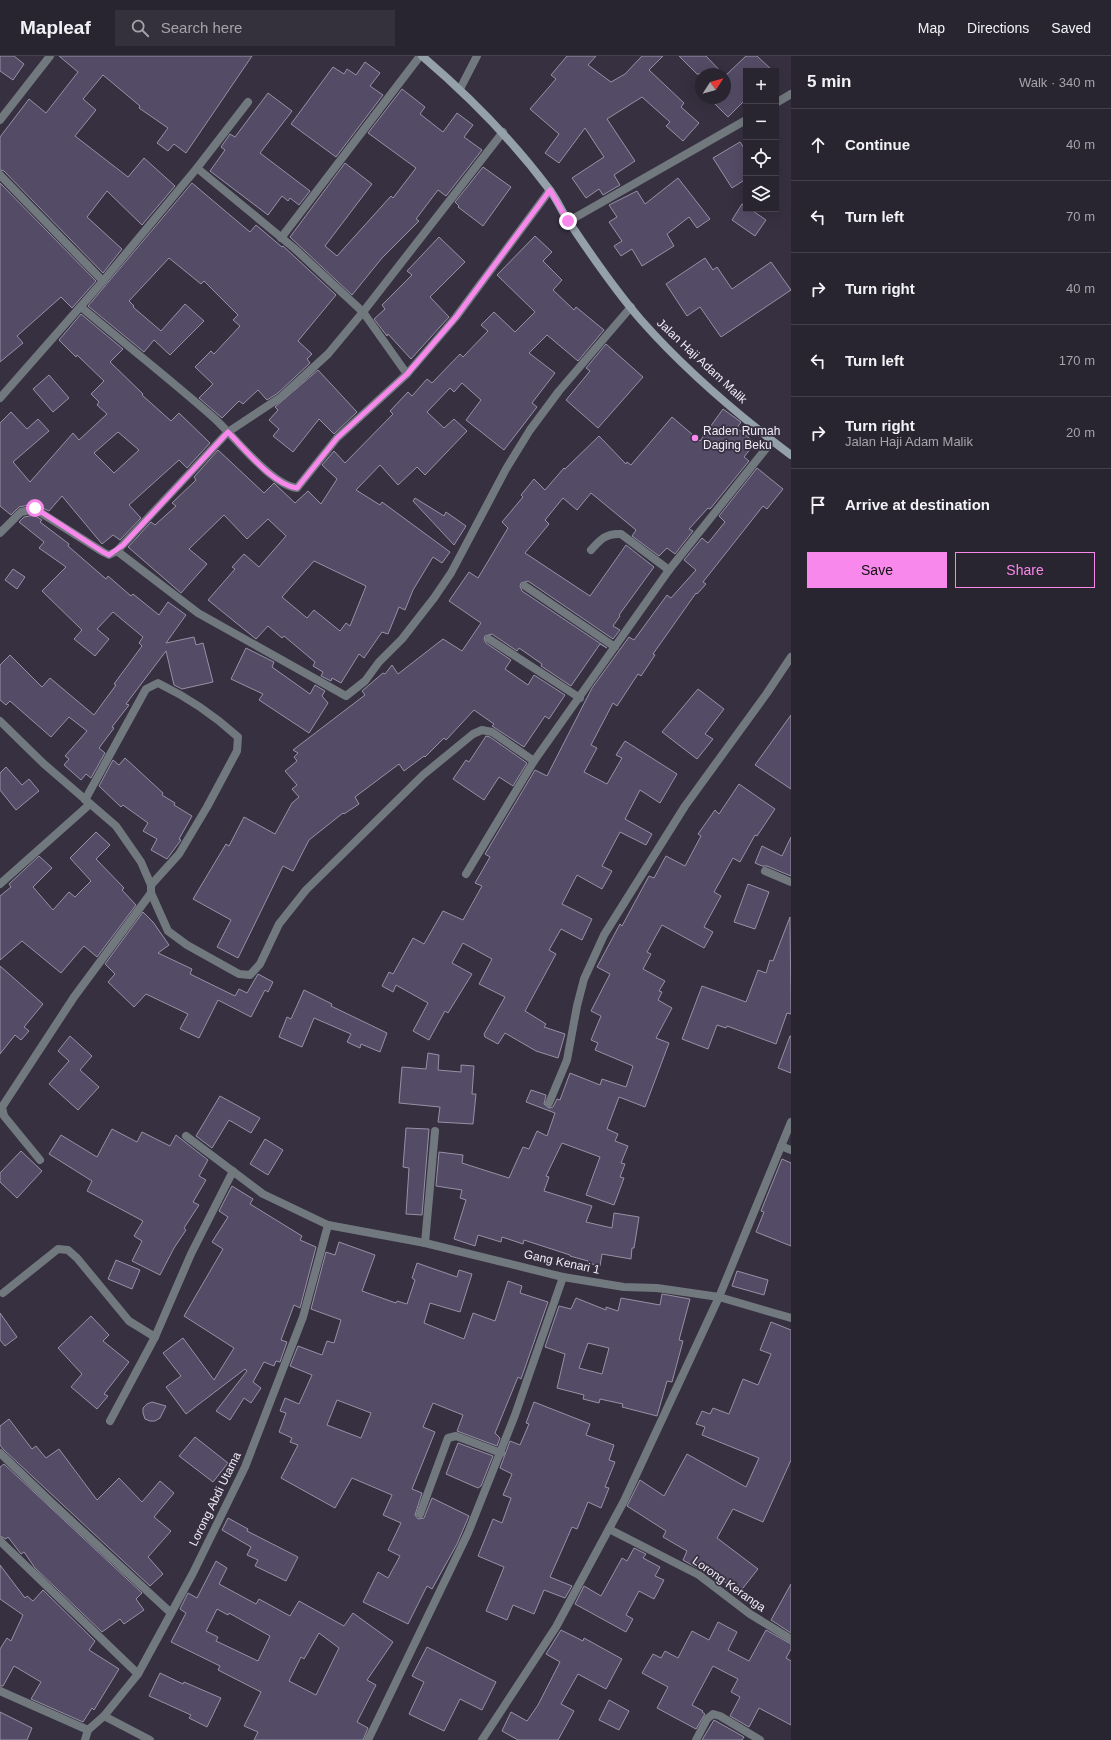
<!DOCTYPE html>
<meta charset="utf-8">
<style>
:root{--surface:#282430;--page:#34303c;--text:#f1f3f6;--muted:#a5a4ab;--line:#44414c;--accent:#f888eb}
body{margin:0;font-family:Arial,sans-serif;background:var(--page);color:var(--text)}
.controls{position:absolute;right:12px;top:12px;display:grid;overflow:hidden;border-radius:0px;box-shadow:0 4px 16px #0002}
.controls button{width:36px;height:36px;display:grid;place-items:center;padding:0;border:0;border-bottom:1px solid var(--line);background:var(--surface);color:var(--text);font:20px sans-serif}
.compass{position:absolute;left:695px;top:12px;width:36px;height:36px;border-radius:50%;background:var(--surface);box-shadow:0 4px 16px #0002;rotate:54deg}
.stop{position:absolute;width:12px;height:12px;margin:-9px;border:3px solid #f888eb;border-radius:50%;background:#fff}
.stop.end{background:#f888eb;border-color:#fff;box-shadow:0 1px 4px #0008}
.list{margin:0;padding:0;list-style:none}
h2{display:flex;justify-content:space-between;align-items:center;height:52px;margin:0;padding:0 16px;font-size:17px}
h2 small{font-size:13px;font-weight:400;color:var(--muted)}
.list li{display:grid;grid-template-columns:26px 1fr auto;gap:12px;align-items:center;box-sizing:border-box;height:72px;padding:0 16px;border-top:1px solid var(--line)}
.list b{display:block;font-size:15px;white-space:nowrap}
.list p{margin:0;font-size:13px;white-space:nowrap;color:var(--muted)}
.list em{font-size:13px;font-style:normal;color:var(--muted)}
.actions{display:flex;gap:8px;padding:12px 16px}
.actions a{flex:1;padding:9px 0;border:1px solid var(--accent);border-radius:0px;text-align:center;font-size:14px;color:var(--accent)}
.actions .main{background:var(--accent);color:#111}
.icon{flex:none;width:22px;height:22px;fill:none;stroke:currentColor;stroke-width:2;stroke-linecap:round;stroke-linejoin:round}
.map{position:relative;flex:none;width:791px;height:1684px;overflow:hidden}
header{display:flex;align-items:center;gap:24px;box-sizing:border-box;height:56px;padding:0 20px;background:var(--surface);border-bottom:1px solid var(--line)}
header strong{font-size:19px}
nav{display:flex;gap:22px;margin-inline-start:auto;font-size:14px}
.search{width:280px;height:36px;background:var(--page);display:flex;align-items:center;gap:10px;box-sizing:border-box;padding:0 14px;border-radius:0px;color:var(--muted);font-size:15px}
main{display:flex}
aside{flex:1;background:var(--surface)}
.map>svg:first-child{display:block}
.building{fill:#544b66;stroke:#9791a5;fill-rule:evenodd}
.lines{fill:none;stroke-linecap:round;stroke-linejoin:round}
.lane{stroke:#71797f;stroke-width:8}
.street{stroke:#71797f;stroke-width:8}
.secondary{stroke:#94a0aa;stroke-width:8}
.route{stroke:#f888eb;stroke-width:5}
.poi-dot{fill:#f888eb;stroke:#363040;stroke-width:1.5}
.labels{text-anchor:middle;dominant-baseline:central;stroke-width:3.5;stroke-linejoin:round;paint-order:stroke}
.street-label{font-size:12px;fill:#f0ecf7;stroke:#363040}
.poi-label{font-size:12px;fill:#f0ecf7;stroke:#363040;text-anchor:start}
</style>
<header>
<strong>Mapleaf</strong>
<div class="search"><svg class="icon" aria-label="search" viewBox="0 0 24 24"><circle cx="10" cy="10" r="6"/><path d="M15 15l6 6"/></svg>Search here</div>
<nav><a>Map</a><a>Directions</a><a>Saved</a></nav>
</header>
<main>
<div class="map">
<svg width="791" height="1684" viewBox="0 0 791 1684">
<rect width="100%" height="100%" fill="#363040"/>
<!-- building -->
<g class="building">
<polygon points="0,0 14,0 24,8 13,24 0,15"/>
<polygon points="59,0 252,0 186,97 174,88 168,95 157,87 168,72 139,52 140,50 103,19 83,43 96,54 75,80 128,121 144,102 175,130 142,169 107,135 87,161 122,193 103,217 4,115 0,114 0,81 29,43 46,57 78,16"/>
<polygon points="567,0 596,0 588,9 611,26 625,18 642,0 663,0 649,14 684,47 681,51 699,67 683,85 666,70 670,66 642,41 607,63 635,105 614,119 620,129 603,139 599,133 586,142 572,122 604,101 585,72 559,107 545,97 559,78 530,53 556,23 551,19"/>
<polygon points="679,0 706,0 723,18 697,18"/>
<polygon points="746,0 757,0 773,15 746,15 746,43 728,61 709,42 725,42 725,20"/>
<polygon points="365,6 380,17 370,30 383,39 336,101 291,68 333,11 344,18 347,13 356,19"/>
<polygon points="402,33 425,51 420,58 443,76 457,57 473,69 464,81 482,94 446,140 438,134 416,163 419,165 382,202 352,239 290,181 345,107 372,128 325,190 337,200 391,140 393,142 416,112 368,77"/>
<polygon points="268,37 292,55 260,97 310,135 299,149 290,142 288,145 282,140 268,159 210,115 225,94 221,91 230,78 235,81"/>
<polygon points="740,86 746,95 746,123 732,132 713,102"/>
<polygon points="483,111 511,131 483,170 458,151 459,150 455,146"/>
<polygon points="678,122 710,163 697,172 689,161 667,178 674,190 642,210 632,193 621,200 614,190 622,185 609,166 617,161 609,149 637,135 645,148"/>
<polygon points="0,127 96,225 72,252 61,241 17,280 23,287 0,306"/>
<polygon points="192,127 250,176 256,169 282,191 283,190 336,239 298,285 312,298 307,303 310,307 278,337 267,344 258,334 243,348 239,345 222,362 199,342 213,328 195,311 211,295 214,298 240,270 233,264 238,259 204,225 201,228 169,202 129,245 134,250 133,251 161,275 185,248 204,265 170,299 154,284 144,296 88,250"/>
<polygon points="742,148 746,150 746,153 750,153 766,164 755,180 732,164"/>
<path d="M535,180L552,196L543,205L562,224L553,234L574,254L576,251L604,274L578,305L547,279L529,297L555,317L532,347L537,351L504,394L466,364L481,344L462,327L454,336L450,332L427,356L444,372L454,363L467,375L425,419L417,411L398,429L380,409L356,434L380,449L382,446L450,496L442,507L433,501L413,534L405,554L399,551L388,578L382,576L364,602L359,598L341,627L332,622L331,625L321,620L323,616L313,610L315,606L284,580L282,582L268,570L256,583L208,544L235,513L232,511L244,498L259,511L286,480L268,463L247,483L224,459L189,493L207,508L181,537L128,491L151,466L155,469L176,450L172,447L196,424L194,421L218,394L264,437L274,427L295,447L308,435L321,448L337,423L322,409L334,395L345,407L393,358L390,355L408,336L412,340L427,323L432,327L460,298L463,301L488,275L481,269L494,256L515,276L535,256L497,219ZM314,505L366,530L350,570L346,567L340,575L314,554L307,562L282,541Z"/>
<polygon points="439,181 465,206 430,241 449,261 411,303 388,278 387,280 374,263 385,253 382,249 412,219 407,215"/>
<polygon points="705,202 713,214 717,211 732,233 771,206 791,234 721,281 700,251 687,260 666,228"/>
<path d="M81,258L123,293L110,306L143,338L142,339L171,365L179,357L210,387L187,412L179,404L129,449L141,462L120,484L113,479L102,488L62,440L49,455L34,448L19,451L11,459L0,450V367L11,356L27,373L38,363L49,375L13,406L30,426L73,377L79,384L107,358L97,349L99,346L91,338L104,325L77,299L76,301L59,284ZM118,376L139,394L114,417L94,397Z"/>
<polygon points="606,288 643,321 598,372 566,344 590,315 586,312"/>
<polygon points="318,314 357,356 334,378 319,363 293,396 273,380 279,373 269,364 278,354 275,351"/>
<polygon points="49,319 69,342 53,356 33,333"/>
<polygon points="723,353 741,366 737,372 755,387 744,401 749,405 710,453 708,452 689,473 693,475 675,498 667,492 659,500 632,480 636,474 591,437 577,454 563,442 545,464 549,468 525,497 590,540 626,489 654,511 619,559 620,560 613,570 620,574 613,583 528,525 521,527 520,530 522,535 607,592 600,588 571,630 541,610 542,608 519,592 517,595 492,578 485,580 484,583 486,587 511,604 505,613 528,629 534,619 565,639 549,663 545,660 524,691 492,670 494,668 474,654 446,684 444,682 425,701 424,700 404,715 399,708 355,741 359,748 344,758 343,757 309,784 293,815 283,810 238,902 217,891 231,864 193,843 226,788 229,790 244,761 275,778 292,747 299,741 292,733 297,729 285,715 297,705 294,701 298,697 293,694 365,639 362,635 383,617 385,618 392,609 398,618 443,583 462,595 481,567 449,545 469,516 478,522 508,472 502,466 523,441 521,439 534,423 545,434 564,412 565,413 599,380 626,408 627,406 631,409 672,361 700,385"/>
<polygon points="757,412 783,433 767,453 763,450 703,526 706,528 697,538 696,537 653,598 655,599 641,620 638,618 617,650 613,647 591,689 597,692 584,716 607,728 622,702 616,699 625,685 677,718 660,747 640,734 625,763 652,778 646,789 620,776 602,810 612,815 602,833 577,819 562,848 592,863 582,884 561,873 549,894 556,898 525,955 546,968 544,971 565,978 558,1002 536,995 505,977 498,988 485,981 484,978 505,941 479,928 492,903 463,887 452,907 472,918 448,957 445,955 429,984 413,975 428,947 396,929 393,936 382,930 389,916 393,918 413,882 424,888 443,855 463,864 482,830 475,827 490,801 485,798 535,714 547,720 592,632 629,581 634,584 667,539 671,542 696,514 684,504 702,482 708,487 725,466 719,460"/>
<polygon points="415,442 444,460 446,456 466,470 454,489 413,445"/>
<polygon points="34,459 42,464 40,466 69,488 68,490 106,523 108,520 131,540 133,538 159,559 168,546 186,559 166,587 194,581 196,589 203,587 213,626 182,633 174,629 166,595 126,648 129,649 112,671 114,672 99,692 105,697 91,722 86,718 81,724 64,709 69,703 65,700 87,675 69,661 51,681 10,645 6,649 0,644 0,609 10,599 42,631 50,622 94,659 116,629 114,628 142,590 139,587 143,581 113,556 97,573 109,583 95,600 74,583 82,574 42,535 66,511 39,492 44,486 19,466 24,461"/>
<polygon points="13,513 25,521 17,533 5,524"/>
<polygon points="246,592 274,606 272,611 310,638 315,629 325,635 322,640 328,647 309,677 259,644 263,638 231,623"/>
<polygon points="698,633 724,653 705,678 713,683 697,703 662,676"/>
<polygon points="791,659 791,733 755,709"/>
<polygon points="486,680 490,681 527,707 513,730 499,721 484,744 453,723 466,704 469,706"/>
<polygon points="125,702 163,737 162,739 175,747 174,749 192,760 179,783 181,784 167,803 151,794 157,783 143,775 148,767 123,749 121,751 99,730 113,704 119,709"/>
<polygon points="6,711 22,729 29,723 39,735 16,754 0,734 0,717"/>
<polygon points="739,728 775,753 757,780 755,779 740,806 733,802 714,836 721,840 704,871 713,876 704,892 662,869 647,896 651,898 643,913 665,925 659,935 662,936 658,944 672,952 656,982 669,987 645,1051 619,1041 607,1073 618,1078 615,1085 628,1090 621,1107 625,1108 620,1121 624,1122 614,1149 586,1139 600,1101 562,1087 546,1120 549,1121 544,1135 592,1150 586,1166 612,1172 614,1157 639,1161 634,1192 632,1192 631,1203 602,1198 600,1210 588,1207 588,1205 570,1200 570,1199 524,1184 523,1188 502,1181 501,1186 478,1179 475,1190 454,1183 466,1144 460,1142 462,1134 436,1130 439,1096 463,1099 462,1107 509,1122 523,1091 529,1093 537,1075 547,1080 555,1057 526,1046 531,1034 546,1039 544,1048 549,1052 553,1051 557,1043 560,1044 570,1017 600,1029 602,1023 626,1031 633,1010 595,994 598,987 591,984 601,960 591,955 610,918 597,911 620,868 622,870 649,820 654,822 666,800 685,810 701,780 698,778 715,754 719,758"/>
<polygon points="96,776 110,789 96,803 124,832 122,834 136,849 97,901 84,890 61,917 22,885 0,904 0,840 11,831 9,828 39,800 52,812 33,831 53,854 69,836 75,841 91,825 70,802"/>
<polygon points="791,781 791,820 767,810 762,810 755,807 762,790 782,800"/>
<polygon points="748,828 769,836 755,873 734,866"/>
<polygon points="143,856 153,866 169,889 158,897 192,913 190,918 235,940 239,933 247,937 258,918 273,926 268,936 265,934 251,961 218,944 199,982 180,973 188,958 146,938 134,951 108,926 115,918 105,908"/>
<polygon points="790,861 791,958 787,957 776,988 727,970 726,972 717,969 708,993 682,983 702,930 746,946 758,914 766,917 770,904 773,905"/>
<polygon points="0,910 43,948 24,971 29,975 21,984 15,979 0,998"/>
<polygon points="304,934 332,948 331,950 387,977 380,996 361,988 360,992 347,986 351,978 314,962 302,991 279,981 287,961 291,963"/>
<polygon points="70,980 92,1000 80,1014 99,1031 78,1054 49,1028 69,1005 58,995"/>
<polygon points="790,980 791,980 791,1017 778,1012"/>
<polygon points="428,997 439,999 438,1014 461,1016 461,1009 474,1010 472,1038 476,1038 473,1068 438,1066 440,1051 399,1047 402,1011 426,1013"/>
<polygon points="220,1040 260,1062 251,1077 229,1064 212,1092 196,1080"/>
<polygon points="406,1072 429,1073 422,1159 406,1158 409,1112 403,1111"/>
<polygon points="112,1073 137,1086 142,1076 170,1090 176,1079 208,1104 199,1120 206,1124 193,1146 199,1149 184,1172 186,1174 174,1192 160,1219 132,1205 142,1185 134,1180 143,1165 87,1135 92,1125 49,1098 61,1079 97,1101"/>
<polygon points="265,1083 283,1094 268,1119 250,1108"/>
<polygon points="21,1095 42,1115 17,1142 0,1126 0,1117"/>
<polygon points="782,1103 791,1107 791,1190 756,1176 764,1156 761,1155"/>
<polygon points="232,1130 253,1143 250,1148 302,1180 300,1184 316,1191 300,1252 294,1249 281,1284 287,1286 280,1306 276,1305 274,1310 264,1306 253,1326 261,1332 251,1347 244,1342 230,1364 216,1355 247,1315 245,1313 186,1358 166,1331 181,1320 163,1297 183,1282 214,1324 234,1292 184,1260 223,1193 212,1186 228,1161 219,1155"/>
<path d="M339,1186L375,1199L362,1235L396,1247L397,1245L407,1248L415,1224L412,1222L417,1207L457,1221L459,1214L472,1218L460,1256L430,1247L424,1267L464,1283L473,1257L495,1265L508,1225L522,1230L520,1237L548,1246L521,1323L518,1321L495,1377L500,1382L497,1390L457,1375L463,1359L433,1347L423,1371L435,1376L412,1433L422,1437L415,1459L418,1463L424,1462L432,1442L469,1460L457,1488L432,1533L427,1530L408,1568L363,1546L378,1516L388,1522L400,1500L388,1494L401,1467L383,1459L392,1439L352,1422L335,1452L281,1422L298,1389L290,1386L292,1382L279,1376L286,1357L280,1355L285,1342L299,1348L312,1319L290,1310L298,1290L322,1299L327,1285L334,1287L341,1264L311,1253L326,1196L335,1199ZM337,1344L371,1357L361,1382L327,1369Z"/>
<polygon points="116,1204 140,1214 132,1233 108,1223"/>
<polygon points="737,1215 768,1224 764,1239 732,1230"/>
<path d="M662,1238L690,1243L679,1284L683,1285L672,1326L667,1325L657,1360L622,1351L623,1348L600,1343L599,1347L583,1343L584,1339L557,1332L565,1298L545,1291L559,1250L571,1253L576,1242L606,1254V1251L618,1255L621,1242L660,1249ZM588,1287L609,1292L602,1318L579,1312Z"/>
<polygon points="0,1257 17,1281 5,1290 0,1284"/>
<polygon points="91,1260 109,1279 103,1285 129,1306 104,1338 108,1340 97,1353 71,1331 82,1318 58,1292"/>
<polygon points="771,1266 791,1274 791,1404 763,1466 733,1453 717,1482 758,1513 739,1537 700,1507 697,1512 683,1504 687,1495 663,1481 666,1475 627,1450 640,1424 664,1440 687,1398 746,1431 759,1402 702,1379 705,1371 696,1368 702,1355 710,1358 713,1352 729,1358 743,1323 758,1329 771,1298 760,1294"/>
<polygon points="152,1346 166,1350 160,1362 155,1365 150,1365 145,1363 143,1357 143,1352 147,1348"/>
<polygon points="534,1346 590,1368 586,1379 614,1389 609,1404 615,1406 605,1431 609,1432 601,1452 588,1446 577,1473 572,1471 550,1521 572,1530 565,1542 544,1534 534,1558 513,1549 507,1564 486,1555 504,1511 478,1500 493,1463 502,1467 511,1442 503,1439 512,1418 500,1412 510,1385 520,1389 529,1368 526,1367"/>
<polygon points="9,1363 32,1393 36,1390 46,1402 59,1393 97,1444 119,1422 142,1446 160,1425 174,1437 154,1461 171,1475 148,1501 163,1518 150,1530 3,1393 0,1389 0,1370"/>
<polygon points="195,1381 228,1407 213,1426 179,1400"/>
<polygon points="458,1387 493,1400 481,1430 478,1432 446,1418"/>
<polygon points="4,1408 142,1537 136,1543 144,1554 124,1568 120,1563 102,1576 35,1512 24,1496 21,1498 8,1481 6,1483 0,1480 0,1411"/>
<polygon points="228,1462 248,1473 247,1475 298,1501 286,1525 255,1510 258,1504 247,1499 251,1491 222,1474"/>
<polygon points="634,1492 646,1498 643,1502 660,1511 655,1520 664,1524 654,1543 639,1535 626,1559 633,1563 626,1576 575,1548 584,1530 601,1540 622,1502 627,1505"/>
<path d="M216,1505L227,1512L219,1528L256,1548L259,1543L290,1560L299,1545L344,1570L353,1557L393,1586L367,1624L376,1629L357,1666L368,1672L363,1684H254L258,1676L244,1670L261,1636L218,1614L220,1610L171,1586L186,1557L180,1553L188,1537L197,1542ZM217,1553L228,1559L229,1557L270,1580L258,1605L216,1585L218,1581L206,1575ZM319,1577L339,1592L316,1639L289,1625L301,1601L304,1603Z"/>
<polygon points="0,1509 25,1542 27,1540 33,1545 43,1534 95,1585 89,1594 119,1613 94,1654 92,1652 83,1666 31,1643 41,1626 14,1610 3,1630 0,1630 0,1593 7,1582 11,1585 23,1559 0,1543"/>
<polygon points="791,1528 791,1577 771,1564"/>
<polygon points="718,1566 737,1576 728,1594 749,1605 766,1574 791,1588 791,1593 786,1602 791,1605 791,1669 759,1652 749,1671 730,1660 740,1641 731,1636 738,1623 713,1610 692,1649 703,1655 702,1656 705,1658 696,1673 657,1652 668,1631 642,1617 653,1598 661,1602 665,1595 678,1602 692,1575 709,1584"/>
<polygon points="561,1574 583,1585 584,1582 622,1603 606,1633 578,1618 561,1648 574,1655 558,1684 518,1684 502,1675 511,1656 527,1665 538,1649 560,1606 546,1598"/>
<polygon points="427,1591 496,1626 482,1654 460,1643 444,1675 409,1658 424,1626 412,1620"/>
<polygon points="160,1617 183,1628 184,1626 221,1642 207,1671 189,1662 191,1659 149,1640"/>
<polygon points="609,1644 629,1655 619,1674 599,1664"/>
<polygon points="0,1656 32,1672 27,1684 0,1684"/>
<polygon points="714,1664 744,1681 742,1684 702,1684"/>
</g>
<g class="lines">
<!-- lane -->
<g class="lane">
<path d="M591,494C600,484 606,477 621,478L669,514"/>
<polyline points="525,530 615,591"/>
<polyline points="489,583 580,642"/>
<path d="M85,744L146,633L158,627C187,641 214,659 238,681L237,695L207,751L179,798L151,829"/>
</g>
<!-- street -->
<g class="street">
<polyline points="460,33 477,0"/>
<polyline points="776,47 791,38"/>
<polyline points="0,64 50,0"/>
<polyline points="197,112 294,192 363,256 407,318"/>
<polyline points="0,119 103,225 0,342"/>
<polyline points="569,165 746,64"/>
<polyline points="281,182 420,0"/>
<polyline points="103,225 197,112 248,46"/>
<path d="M81,251C125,288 171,324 214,362C234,380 271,429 297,432L337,382L407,318L456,261L550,134"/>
<polyline points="0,477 21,456 35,453 103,496 109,499 117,495 228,376 281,341 328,298 363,256 503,76"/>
<polyline points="117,495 198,557 346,640 365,625 379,606 402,583 434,542 451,517 506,413 530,374 559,335 631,251"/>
<polyline points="0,665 44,708 116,770 141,806 151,829 151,837 168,875 187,889 239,918 250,919 260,908 279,868 306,834 423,719 473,678 482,674 492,676 534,705"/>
<polyline points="765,815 791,826"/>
<polyline points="466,818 534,705 669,514 772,385"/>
<polyline points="0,828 90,748"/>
<polyline points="549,1047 567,1004 577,950 584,923 604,879 685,750 767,637 791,601"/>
<polyline points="186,1080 263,1138 328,1169 425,1187 563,1221 624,1231 657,1232 719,1241 791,1262"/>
<polyline points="781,1090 791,1094"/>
<polyline points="40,1104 4,1060 2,1051 74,941 151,837"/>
<polyline points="425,1187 435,1075"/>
<polyline points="3,1237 58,1193 68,1194 77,1202 129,1265 155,1281"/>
<polyline points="110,1365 155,1281 191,1198 233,1115"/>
<polyline points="0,1397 52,1447 171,1557"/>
<polyline points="420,1458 448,1382 456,1380 501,1397"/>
<polyline points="609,1473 699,1519 750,1558 791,1583"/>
<polyline points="0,1485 138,1618"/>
<polyline points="0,1635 88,1674 104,1660"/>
<polyline points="85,1684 88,1674"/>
<polyline points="150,1684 104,1660 138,1618 193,1517 245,1411 303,1261 328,1169"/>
<polyline points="368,1684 468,1477 515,1359 563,1221"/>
<polyline points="482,1684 556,1571 624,1445 719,1241 791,1066"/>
<polyline points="696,1684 707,1663 713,1658 720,1660 760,1684"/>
</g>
<!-- secondary -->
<path class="secondary" d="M422,0C470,41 511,82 549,133C557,143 562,156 569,166C591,199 615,234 641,264C685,314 738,359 791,399"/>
</g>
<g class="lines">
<!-- route -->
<path class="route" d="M35,452L103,496L109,499L123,489L228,376C245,393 273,429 297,432L337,382L407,318L456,261L550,134L568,165"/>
</g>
<!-- markers -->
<circle class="poi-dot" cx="695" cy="382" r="4"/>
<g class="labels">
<!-- street labels -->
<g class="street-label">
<text transform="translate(702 305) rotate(43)">Jalan Haji Adam Malik</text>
<text transform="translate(562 1206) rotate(12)">Gang Kenari 1</text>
<text transform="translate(215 1443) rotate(-64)">Lorong Abdi Utama</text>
<text transform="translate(729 1528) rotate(35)">Lorong Keranga</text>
</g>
<!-- poi labels -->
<g class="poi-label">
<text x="703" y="375">Raden Rumah<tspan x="703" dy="14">Daging Beku</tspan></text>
</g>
</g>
</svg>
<div class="controls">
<button>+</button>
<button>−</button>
<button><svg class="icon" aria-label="locate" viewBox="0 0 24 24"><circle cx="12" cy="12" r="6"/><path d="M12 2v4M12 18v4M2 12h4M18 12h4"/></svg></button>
<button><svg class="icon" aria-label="layers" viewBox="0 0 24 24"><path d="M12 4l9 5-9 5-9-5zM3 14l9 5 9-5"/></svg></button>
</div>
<svg class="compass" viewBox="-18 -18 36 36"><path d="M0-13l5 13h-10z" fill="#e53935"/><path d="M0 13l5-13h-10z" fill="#a5a4ab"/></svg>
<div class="stop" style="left:35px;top:452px"></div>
<div class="stop end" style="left:568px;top:165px"></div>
</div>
<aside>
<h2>5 min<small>Walk · 340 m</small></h2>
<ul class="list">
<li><svg class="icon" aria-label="ahead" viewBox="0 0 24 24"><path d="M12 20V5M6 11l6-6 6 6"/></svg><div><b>Continue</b></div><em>40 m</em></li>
<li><svg class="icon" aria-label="left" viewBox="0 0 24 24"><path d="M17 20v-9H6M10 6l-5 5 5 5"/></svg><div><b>Turn left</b></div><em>70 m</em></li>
<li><svg class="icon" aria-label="right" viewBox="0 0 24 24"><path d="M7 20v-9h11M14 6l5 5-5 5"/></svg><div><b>Turn right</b></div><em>40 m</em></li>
<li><svg class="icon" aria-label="left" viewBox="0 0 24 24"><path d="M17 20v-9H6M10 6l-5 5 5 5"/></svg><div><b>Turn left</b></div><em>170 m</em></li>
<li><svg class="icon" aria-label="right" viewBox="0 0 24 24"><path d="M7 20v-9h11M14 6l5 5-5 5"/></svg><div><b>Turn right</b><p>Jalan Haji Adam Malik</p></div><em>20 m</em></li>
<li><svg class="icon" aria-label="arrive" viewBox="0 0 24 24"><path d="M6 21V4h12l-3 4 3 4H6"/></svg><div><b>Arrive at destination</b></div></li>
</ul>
<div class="actions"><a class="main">Save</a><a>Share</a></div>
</aside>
</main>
